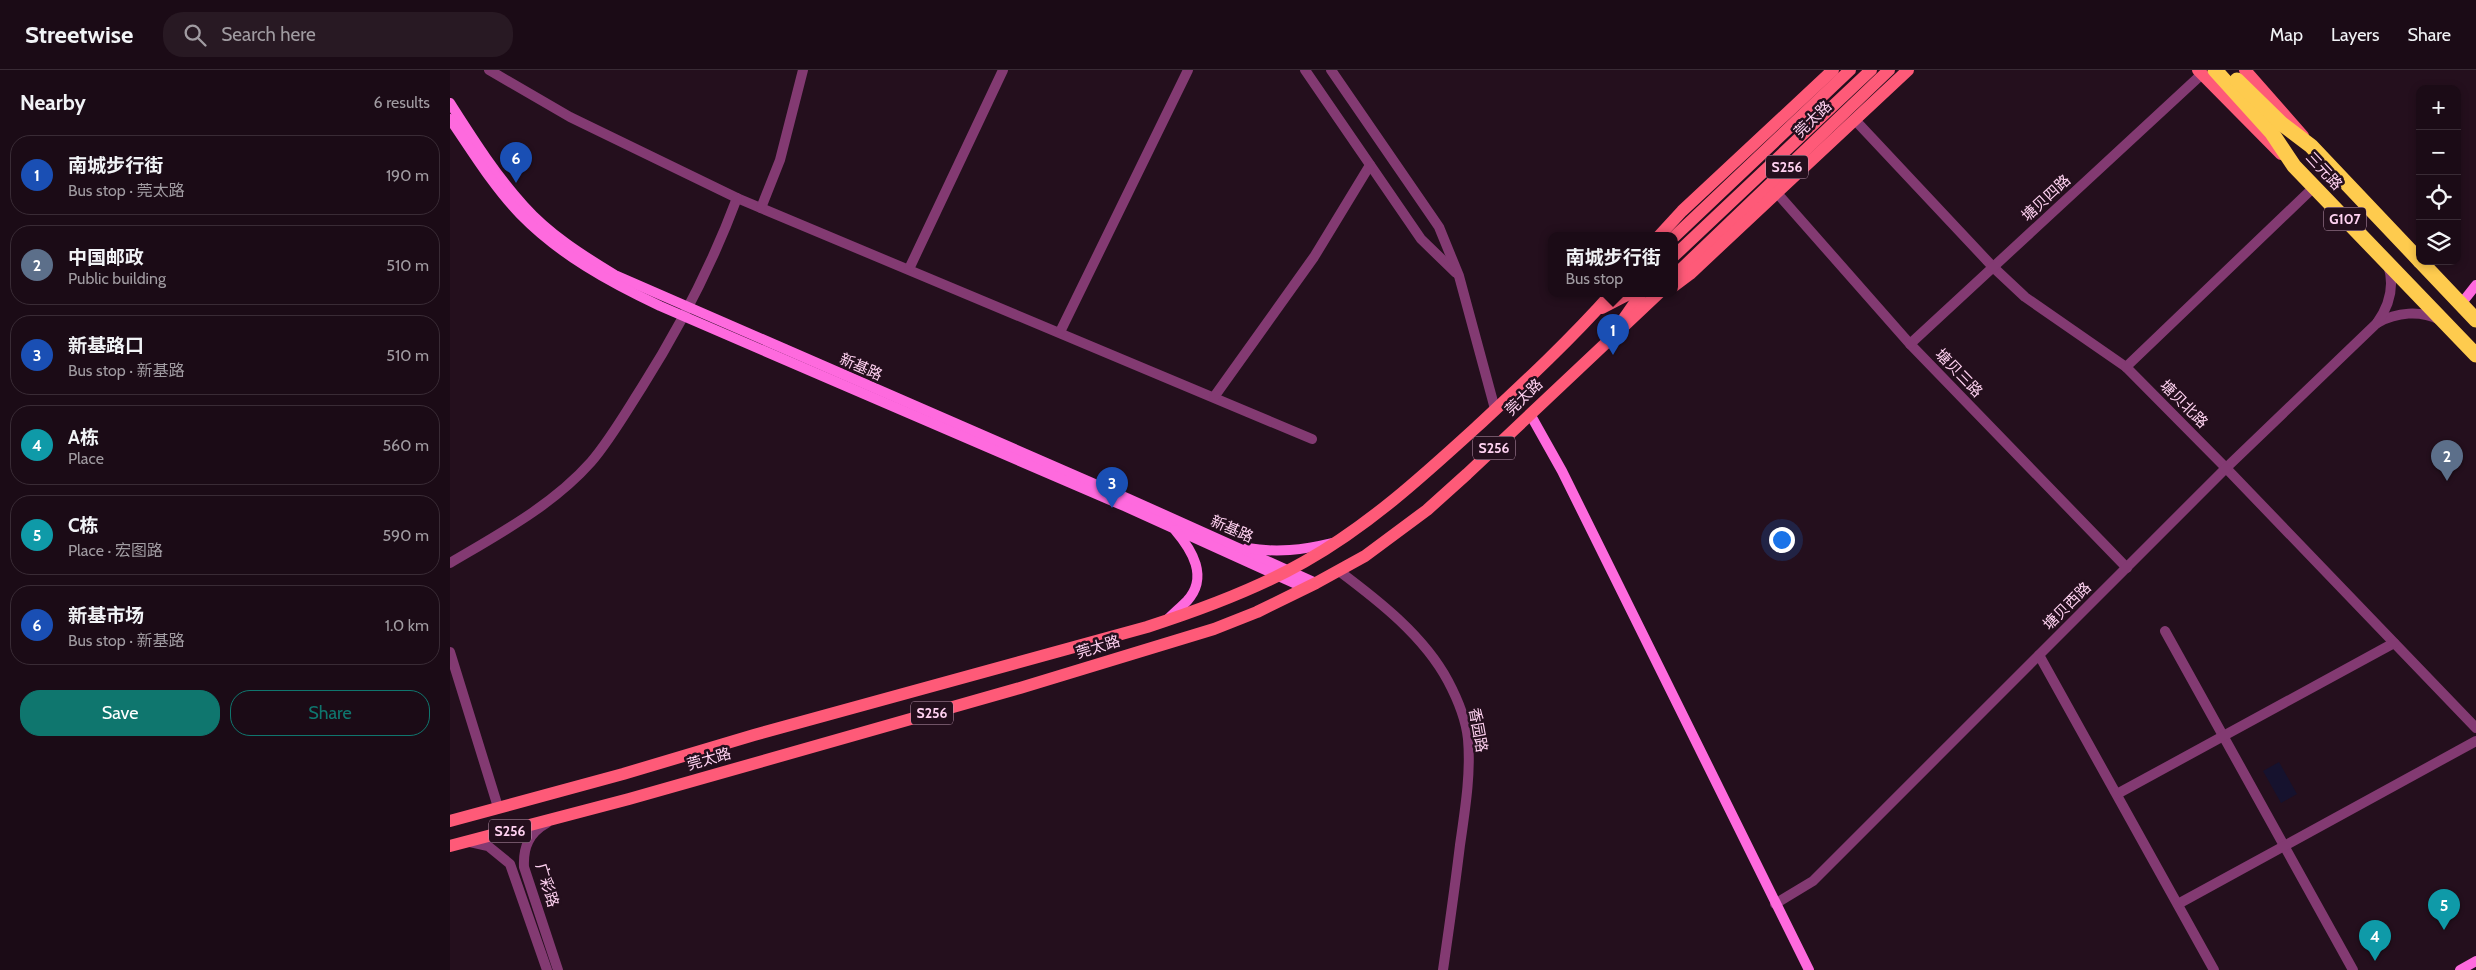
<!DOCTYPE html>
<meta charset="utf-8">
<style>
:root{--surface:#1b0b16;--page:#281923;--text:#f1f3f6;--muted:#a09ba1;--line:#392b35;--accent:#0f766e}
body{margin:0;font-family:Cabin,"Noto Sans SC",sans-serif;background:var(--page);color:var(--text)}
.controls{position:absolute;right:15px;top:15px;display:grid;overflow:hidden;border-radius:10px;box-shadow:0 2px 8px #0003}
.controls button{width:45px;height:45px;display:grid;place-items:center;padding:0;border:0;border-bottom:1px solid var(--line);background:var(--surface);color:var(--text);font:25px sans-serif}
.you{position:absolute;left:1331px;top:469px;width:18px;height:18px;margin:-12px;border:4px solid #fff;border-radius:50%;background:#1a73e8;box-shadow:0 0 0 8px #1a73e833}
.badge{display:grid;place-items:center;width:32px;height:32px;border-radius:50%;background:var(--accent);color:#fff;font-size:16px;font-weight:700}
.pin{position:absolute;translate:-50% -41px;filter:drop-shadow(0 1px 2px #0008)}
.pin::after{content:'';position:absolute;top:26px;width:18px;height:15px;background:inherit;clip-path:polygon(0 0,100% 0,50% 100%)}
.popup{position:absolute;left:1098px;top:162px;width:130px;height:65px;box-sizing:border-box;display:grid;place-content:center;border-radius:10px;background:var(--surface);filter:drop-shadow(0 1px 4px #0005);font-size:16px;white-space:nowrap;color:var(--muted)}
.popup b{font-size:19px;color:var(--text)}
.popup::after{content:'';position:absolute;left:50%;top:100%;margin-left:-10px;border:10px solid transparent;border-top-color:var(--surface)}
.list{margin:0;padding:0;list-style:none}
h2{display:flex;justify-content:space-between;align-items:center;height:65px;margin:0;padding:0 20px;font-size:21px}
h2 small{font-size:16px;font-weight:400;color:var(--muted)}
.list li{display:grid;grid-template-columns:32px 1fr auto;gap:15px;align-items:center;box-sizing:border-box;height:80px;margin:0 10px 10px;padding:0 10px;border:1px solid var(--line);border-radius:20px}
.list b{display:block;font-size:19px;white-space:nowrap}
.list p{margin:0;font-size:16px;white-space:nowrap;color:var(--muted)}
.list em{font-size:16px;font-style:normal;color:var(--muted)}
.actions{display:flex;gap:10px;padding:15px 20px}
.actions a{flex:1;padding:11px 0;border:1px solid var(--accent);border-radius:20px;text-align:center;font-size:18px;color:var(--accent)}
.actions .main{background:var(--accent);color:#fff}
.icon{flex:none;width:28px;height:28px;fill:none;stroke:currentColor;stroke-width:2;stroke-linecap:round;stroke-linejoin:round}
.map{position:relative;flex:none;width:2026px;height:900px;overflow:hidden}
header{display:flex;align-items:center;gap:30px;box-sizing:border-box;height:70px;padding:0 25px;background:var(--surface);border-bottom:1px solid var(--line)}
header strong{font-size:24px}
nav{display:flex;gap:28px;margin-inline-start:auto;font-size:18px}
.search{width:350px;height:45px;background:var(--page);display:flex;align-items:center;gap:12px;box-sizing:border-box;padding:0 18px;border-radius:20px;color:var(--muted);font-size:19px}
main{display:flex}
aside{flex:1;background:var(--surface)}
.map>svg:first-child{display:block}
.green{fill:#16122e}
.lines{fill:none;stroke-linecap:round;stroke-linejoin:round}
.street{stroke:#833a72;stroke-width:10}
.secondary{stroke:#fe6ade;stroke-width:10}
.primary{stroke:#fe5a78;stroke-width:12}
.highway{stroke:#fecb4e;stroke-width:15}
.labels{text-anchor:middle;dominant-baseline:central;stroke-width:5;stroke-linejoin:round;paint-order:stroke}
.shield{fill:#240f1d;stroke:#bd98b1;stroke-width:1}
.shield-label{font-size:14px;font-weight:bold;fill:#ffd2f1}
.street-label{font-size:15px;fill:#ffd2f1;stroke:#240f1d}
</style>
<header>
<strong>Streetwise</strong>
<div class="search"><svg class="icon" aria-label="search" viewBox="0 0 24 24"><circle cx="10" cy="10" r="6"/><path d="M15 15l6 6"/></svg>Search here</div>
<nav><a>Map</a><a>Layers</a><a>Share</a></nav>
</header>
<main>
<aside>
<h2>Nearby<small>6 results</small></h2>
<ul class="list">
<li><span class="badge" style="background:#1a4fb4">1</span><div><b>南城步行街</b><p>Bus stop · 莞太路</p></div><em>190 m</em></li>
<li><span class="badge" style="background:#5c6f8a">2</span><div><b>中国邮政</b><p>Public building</p></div><em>510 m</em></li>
<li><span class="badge" style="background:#1a4fb4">3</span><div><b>新基路口</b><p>Bus stop · 新基路</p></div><em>510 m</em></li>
<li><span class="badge" style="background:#0f9aa8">4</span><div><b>A栋</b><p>Place</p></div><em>560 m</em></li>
<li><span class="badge" style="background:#0f9aa8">5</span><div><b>C栋</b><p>Place · 宏图路</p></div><em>590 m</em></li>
<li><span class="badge" style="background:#1a4fb4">6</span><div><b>新基市场</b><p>Bus stop · 新基路</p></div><em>1.0 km</em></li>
</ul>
<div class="actions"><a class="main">Save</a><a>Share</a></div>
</aside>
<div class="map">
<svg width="2026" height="900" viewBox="0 0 2026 900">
<rect width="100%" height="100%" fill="#240f1d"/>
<!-- green -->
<polygon class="green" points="1829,692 1847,724 1831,733 1813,701"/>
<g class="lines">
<!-- street -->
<g class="street">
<polyline points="39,0 120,47 287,128 862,369"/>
<polyline points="855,0 971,169 1006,203"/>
<polyline points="881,0 989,157 1009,206 1045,339"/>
<polyline points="1405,50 1543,197 1575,227 1676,297 1776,398 2026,658"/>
<polyline points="1327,123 1460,274 1677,498"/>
<polyline points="311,138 330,90 353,0"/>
<polyline points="459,199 553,0"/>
<path d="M1927,253C1947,242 1970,240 1990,250"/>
<polyline points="610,262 738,0"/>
<polyline points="1460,274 1752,4"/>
<polyline points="1676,297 1864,117"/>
<polyline points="764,327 864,187 920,95"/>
<path d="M0,493C49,464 103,435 141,392C160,370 176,342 192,317C230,257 262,195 287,128"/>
<path d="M889,501C929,531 974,566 998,611C1007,628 1016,650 1018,669C1021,704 1015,740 1010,775C1005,817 999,858 993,900"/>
<polyline points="1715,561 1903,900"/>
<polyline points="0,582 48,737"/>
<polyline points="1589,585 1764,900"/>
<polyline points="1667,724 1944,573"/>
<path d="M97,753C79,763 73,777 74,797L108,900"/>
<polyline points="20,772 38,776 60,794 97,900"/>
<path d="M1325,834L1363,811L1776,398L1927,253C1939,236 1945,216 1938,195"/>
<polyline points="1728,834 2026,671"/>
</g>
<!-- secondary -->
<g class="secondary">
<path d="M0,33C23,69 45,104 74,136C99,164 132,185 165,205L677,428L866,513"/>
<path d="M0,49C22,81 43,116 70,144C110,185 159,212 210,236L674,436L855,518"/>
<polyline points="2011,234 2026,215"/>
<polyline points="1080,344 1112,401 1359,900"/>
<path d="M797,478C827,483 853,480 882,473"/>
<path d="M717,550C724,543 731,537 737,531C759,507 742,480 725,460"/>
<polyline points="2010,900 2026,891"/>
</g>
<!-- primary -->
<g class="primary">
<polyline points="1748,0 1831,84"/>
<polyline points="1795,0 1853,66"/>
<polyline points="1209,166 1232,141 1383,0"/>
<polyline points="1224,167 1400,0"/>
<polyline points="1224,186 1421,0"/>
<polyline points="1224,206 1439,0"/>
<polyline points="1224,216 1240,204 1458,0"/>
<polyline points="1152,238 1179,224"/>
<polyline points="1173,250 1191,224"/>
<path d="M0,751L173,704L304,665L697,557C750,540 805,520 854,492C920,455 976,403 1032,352C1076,311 1121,269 1161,224"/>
<polyline points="0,776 179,729 570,618 764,559 807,542 866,513 915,486 977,440 1017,404 1208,224"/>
</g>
<!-- highway -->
<g class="highway">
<polyline points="1765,0 1822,63 1844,96 2026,285"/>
<polyline points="1787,10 1832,54 1861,76 1970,191"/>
<polyline points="1970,191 2026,250"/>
</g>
</g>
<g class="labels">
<!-- shield labels -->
<g class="shield">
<rect x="1316" y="85.5" width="42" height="23" rx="4"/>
<rect x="1874" y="137.5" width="42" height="23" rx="4"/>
<rect x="1023" y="366.5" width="42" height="23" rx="4"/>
<rect x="461" y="631.5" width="42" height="23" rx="4"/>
<rect x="39" y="749.5" width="42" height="23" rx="4"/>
</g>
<g class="shield-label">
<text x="1337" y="97">S256</text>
<text x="1895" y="149">G107</text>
<text x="1044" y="378">S256</text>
<text x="482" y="643">S256</text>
<text x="60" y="761">S256</text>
</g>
<!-- street labels -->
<g class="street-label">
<text transform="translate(1363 49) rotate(-44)">莞太路</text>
<text transform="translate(1874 101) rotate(47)">三元路</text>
<text transform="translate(1596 128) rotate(-43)">塘贝四路</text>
<text transform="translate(411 297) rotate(24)">新基路</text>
<text transform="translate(1509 303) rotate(46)">塘贝三路</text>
<text transform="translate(1074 327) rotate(-44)">莞太路</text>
<text transform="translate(1734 334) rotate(45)">塘贝北路</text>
<text transform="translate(782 459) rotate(24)">新基路</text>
<text transform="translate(1617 536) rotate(-45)">塘贝西路</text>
<text transform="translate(648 577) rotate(-17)">莞太路</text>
<text transform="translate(1028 660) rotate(80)">香园路</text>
<text transform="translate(259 689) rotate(-16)">莞太路</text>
<text transform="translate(97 815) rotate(73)">广彩路</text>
</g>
</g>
</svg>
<div class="controls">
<button>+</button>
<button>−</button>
<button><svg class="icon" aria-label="locate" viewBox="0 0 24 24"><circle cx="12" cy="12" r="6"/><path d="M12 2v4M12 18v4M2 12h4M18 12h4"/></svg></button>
<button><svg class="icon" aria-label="layers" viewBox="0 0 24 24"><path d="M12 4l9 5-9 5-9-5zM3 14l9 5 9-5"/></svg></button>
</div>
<div class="you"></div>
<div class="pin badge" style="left:1163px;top:285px;background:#1a4fb4">1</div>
<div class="popup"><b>南城步行街</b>Bus stop</div>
<div class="pin badge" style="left:1997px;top:411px;background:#5c6f8a">2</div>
<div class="pin badge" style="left:662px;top:438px;background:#1a4fb4">3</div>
<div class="pin badge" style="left:1925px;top:891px;background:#0f9aa8">4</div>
<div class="pin badge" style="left:1994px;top:860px;background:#0f9aa8">5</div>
<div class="pin badge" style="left:66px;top:113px;background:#1a4fb4">6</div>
</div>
</main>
